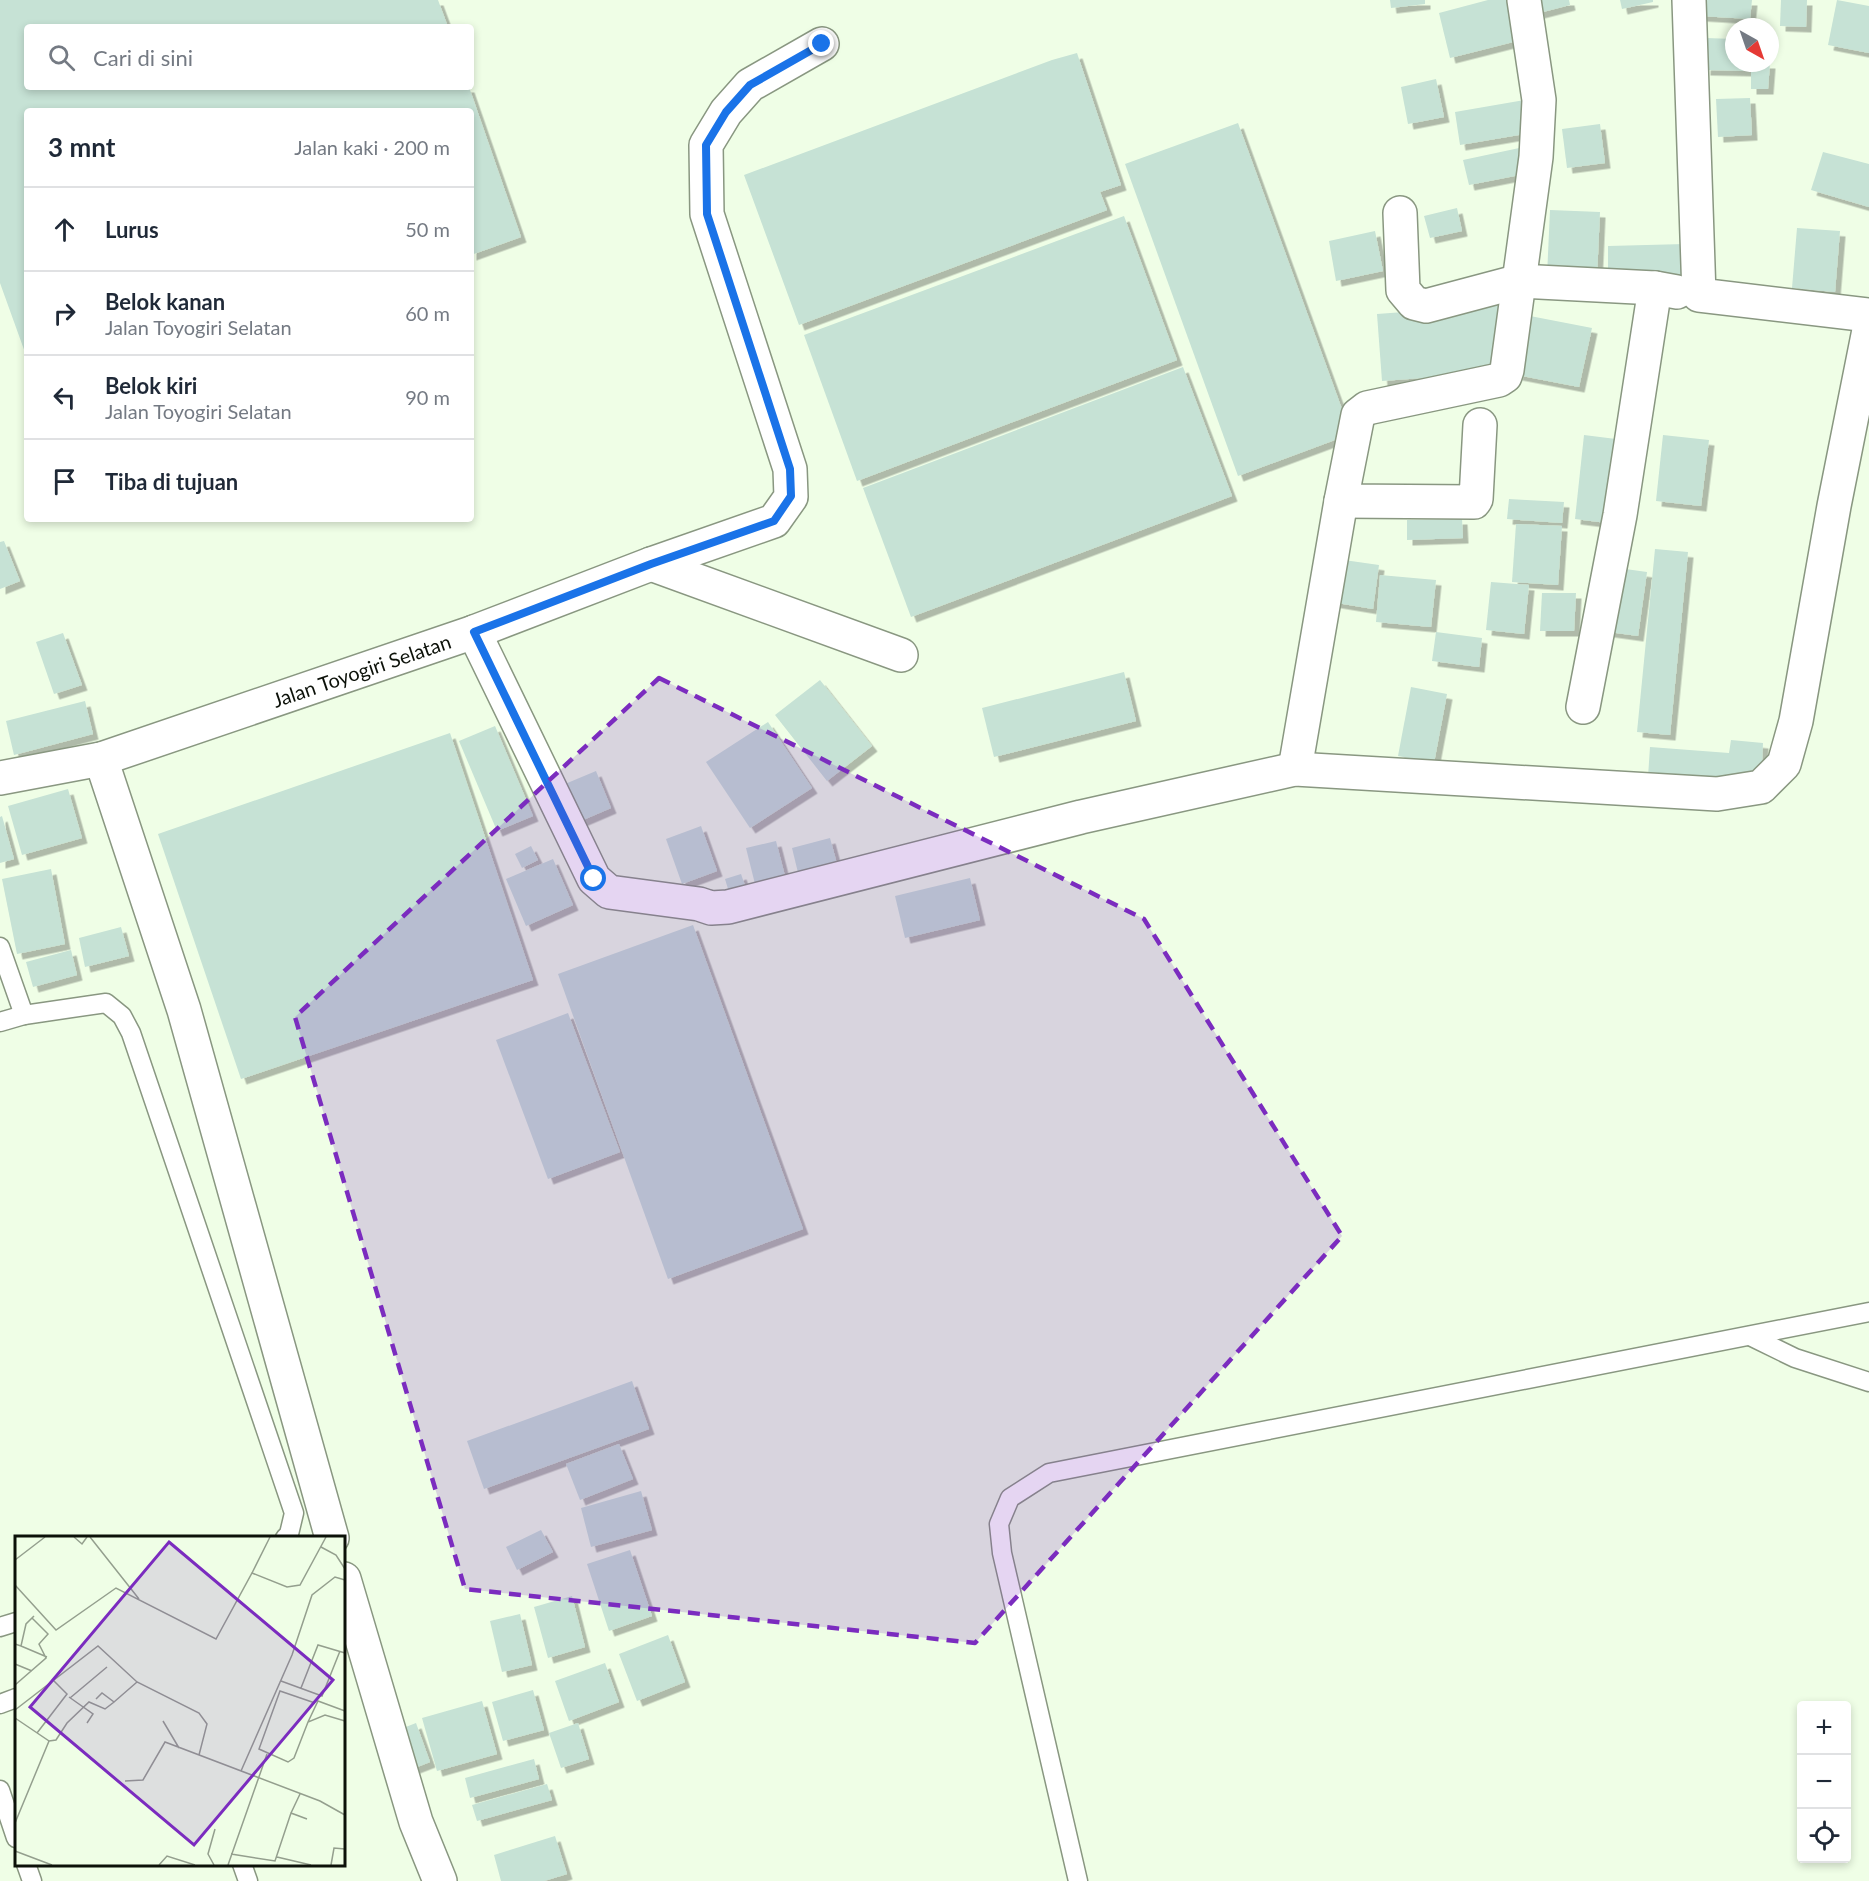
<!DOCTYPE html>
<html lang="id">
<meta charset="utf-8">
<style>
:root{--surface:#fff;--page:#f6f6f7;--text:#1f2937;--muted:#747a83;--line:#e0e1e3}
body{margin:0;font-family:Lato,sans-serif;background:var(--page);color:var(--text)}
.controls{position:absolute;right:18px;bottom:18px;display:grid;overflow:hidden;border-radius:6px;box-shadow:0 3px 9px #0003}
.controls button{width:54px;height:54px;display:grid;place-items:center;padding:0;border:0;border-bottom:2px solid var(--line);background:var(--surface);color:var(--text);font:30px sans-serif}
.compass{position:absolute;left:1725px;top:18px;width:54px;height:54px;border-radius:50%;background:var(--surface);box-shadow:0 3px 9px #0003;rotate:140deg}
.stop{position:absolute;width:18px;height:18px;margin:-14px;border:4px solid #1a73e8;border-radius:50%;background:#fff}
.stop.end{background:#1a73e8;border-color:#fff;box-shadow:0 2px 6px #0008}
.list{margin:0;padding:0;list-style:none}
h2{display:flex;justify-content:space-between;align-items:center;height:78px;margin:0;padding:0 24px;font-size:26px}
h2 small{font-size:20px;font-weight:400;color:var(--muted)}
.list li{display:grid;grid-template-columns:39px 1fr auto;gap:18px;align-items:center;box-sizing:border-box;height:84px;padding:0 24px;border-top:2px solid var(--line)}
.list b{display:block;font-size:22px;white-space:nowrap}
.list p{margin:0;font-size:20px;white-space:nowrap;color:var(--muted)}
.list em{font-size:20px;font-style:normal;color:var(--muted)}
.icon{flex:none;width:33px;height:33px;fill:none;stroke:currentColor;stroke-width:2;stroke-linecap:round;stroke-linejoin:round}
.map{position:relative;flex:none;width:1869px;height:1881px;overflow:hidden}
.search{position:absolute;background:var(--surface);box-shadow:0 3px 9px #0003;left:24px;top:24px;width:450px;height:66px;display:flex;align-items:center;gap:15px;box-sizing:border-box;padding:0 21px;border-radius:6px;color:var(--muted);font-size:22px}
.panel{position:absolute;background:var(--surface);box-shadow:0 3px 9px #0003;left:24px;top:108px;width:450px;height:414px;border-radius:6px}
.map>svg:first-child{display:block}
.building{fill:#c6e2d5;filter:url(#shadow)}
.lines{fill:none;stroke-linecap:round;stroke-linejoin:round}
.lane-casing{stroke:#899781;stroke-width:21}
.street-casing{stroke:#899781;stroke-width:36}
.lane{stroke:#fff;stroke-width:18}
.street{stroke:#fff;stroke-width:33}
.route{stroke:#1a73e8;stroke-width:8}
.marked{fill:#7b2cbf;fill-opacity:0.2;stroke:#7b2cbf;stroke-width:4.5;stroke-dasharray:12 8;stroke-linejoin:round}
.labels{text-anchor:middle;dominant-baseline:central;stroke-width:6;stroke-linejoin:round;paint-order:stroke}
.street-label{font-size:20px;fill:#0c1109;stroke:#fff}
.inset-road{fill:none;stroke:#949f8e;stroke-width:1.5}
.view{fill:#7b2cbf;fill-opacity:0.15;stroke:#7b2cbf;stroke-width:3}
.inset-edge{fill:none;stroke:#0c1109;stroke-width:3}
</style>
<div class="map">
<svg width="1869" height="1881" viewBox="0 0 1869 1881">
<defs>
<filter id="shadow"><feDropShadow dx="5.5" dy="5.5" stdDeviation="0" flood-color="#0004"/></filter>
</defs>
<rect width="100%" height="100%" fill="#effee6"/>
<!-- building -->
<g class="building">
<polygon points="0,0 438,0 448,27 27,27 27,87 469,87 521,237 471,255 471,111 27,111 27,358 0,283"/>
<polygon points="1390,0 1425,0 1425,4 1391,8"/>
<polygon points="1488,0 1511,0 1521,40 1450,58 1439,13"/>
<polygon points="1536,0 1569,0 1570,5 1539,13"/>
<polygon points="1620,0 1653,0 1653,2 1622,9"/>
<polygon points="1700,0 1752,0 1750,19 1700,16"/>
<polygon points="1781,0 1807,0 1806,27 1780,26"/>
<polygon points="1837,0 1869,6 1869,53 1828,45"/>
<polygon points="1706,38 1734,39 1734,63 1770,63 1768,89 1751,89 1751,71 1705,70"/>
<polygon points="1077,53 1121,185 1100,192 1107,210 799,325 744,175 1052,60"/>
<polygon points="1436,79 1444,117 1408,124 1401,87"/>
<polygon points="1750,98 1752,135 1718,137 1716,99"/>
<polygon points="1531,99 1536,132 1460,145 1455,112"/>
<polygon points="1238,123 1351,434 1238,476 1125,164"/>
<polygon points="1600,124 1605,163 1567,168 1562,129"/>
<polygon points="1524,147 1530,173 1469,185 1463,160"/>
<polygon points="1823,152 1869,164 1869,207 1811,190"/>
<polygon points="1457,208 1462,231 1430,238 1424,216"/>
<polygon points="1550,210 1600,212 1597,277 1547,276"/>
<polygon points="1124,216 1177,360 857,481 804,335"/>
<polygon points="1797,228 1840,231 1835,292 1792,288"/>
<polygon points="1375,231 1383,271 1336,281 1329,241"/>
<polygon points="1685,244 1685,275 1608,276 1608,246"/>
<polygon points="1498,305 1503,372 1382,381 1377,314"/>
<polygon points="1530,316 1592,328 1579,387 1517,375"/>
<polygon points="1183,367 1232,496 911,617 863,488"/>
<polygon points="1584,435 1624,440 1615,524 1575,519"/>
<polygon points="1663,435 1709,440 1701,506 1656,501"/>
<polygon points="1509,499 1564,502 1562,523 1507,519"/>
<polygon points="1462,519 1463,538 1407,540 1407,520"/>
<polygon points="1516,524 1562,526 1558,585 1512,582"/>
<polygon points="4,541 20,581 0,589 0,542"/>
<polygon points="1655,549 1688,552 1670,735 1637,732"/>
<polygon points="1337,559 1379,565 1373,609 1331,602"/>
<polygon points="1611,567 1647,572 1638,636 1602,631"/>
<polygon points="1380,575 1436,580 1431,627 1376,622"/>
<polygon points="1491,582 1529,585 1524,634 1486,630"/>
<polygon points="1542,593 1576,593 1574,631 1540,631"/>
<polygon points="1436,632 1482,638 1479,667 1432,661"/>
<polygon points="63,633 82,685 54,694 36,642"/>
<polygon points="1124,672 1136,721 994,757 982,708"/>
<polygon points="820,680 872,746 827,781 775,715"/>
<polygon points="1411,687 1447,694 1434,763 1398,756"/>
<polygon points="85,701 93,734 14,755 6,721"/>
<polygon points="768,722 812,788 750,828 706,762"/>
<polygon points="495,726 533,816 497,831 459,741"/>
<polygon points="450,733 533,980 241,1079 158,834"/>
<polygon points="1731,740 1763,743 1761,784 1648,777 1650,747 1729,753"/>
<polygon points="596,771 611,808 569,826 553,789"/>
<polygon points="68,789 82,838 22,855 8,806"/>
<polygon points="2,816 14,859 0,863 0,817"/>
<polygon points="701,826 717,871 682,884 666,839"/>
<polygon points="830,838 840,875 801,885 792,848"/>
<polygon points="776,841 787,884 757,892 746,848"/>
<polygon points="531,846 538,860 522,868 515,854"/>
<polygon points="553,859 573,905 526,926 506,879"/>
<polygon points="51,869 65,944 17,954 2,879"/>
<polygon points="741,874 749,897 732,902 725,879"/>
<polygon points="970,878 980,920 905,938 895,896"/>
<polygon points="693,925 803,1229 668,1279 558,974"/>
<polygon points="121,927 129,956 85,967 79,938"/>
<polygon points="71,950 77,975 33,987 26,962"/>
<polygon points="568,1013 620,1152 548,1179 496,1040"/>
<polygon points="632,1381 649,1429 484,1489 467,1441"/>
<polygon points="619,1444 633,1479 580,1500 566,1464"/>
<polygon points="641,1491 652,1530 591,1547 581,1508"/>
<polygon points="541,1530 553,1552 517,1570 506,1547"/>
<polygon points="630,1550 652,1616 609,1631 587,1564"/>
<polygon points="572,1596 585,1647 548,1658 534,1607"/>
<polygon points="520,1614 532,1665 502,1672 490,1621"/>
<polygon points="668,1635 685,1682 637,1701 619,1654"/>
<polygon points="605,1663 619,1702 569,1721 555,1681"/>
<polygon points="533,1690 544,1730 503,1741 492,1702"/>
<polygon points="482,1701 497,1754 437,1771 422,1718"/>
<polygon points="416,1723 430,1762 412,1769 398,1730"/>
<polygon points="578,1723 589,1759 561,1768 549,1733"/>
<polygon points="534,1759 539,1779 470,1798 465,1778"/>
<polygon points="547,1784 552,1800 477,1821 472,1805"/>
<polygon points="555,1836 567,1874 544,1881 501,1881 494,1855"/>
</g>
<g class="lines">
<defs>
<g id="lane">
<polyline points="0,947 24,1015"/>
<polyline points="0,1022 24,1015 106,1003 122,1016 131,1033 294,1513 289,1534 285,1538"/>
<polyline points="1750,1336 1795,1358 1869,1382"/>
<polyline points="0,1627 16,1622"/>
<polyline points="0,1704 16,1698"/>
<polyline points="0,1790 16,1838"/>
<polyline points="26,1864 32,1881"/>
<polyline points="242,1864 248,1881"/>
<polyline points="1078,1881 1002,1553 999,1524 1010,1498 1049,1473 1869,1312"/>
</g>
<g id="street">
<polyline points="1689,0 1699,295 1869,315"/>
<polyline points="1400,213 1403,290 1414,303 1426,306 1520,281 1655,288 1677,292"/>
<polyline points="1480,425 1476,499 1474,502 1341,501 1358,415 1367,408 1499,380 1505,376 1507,370 1536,157 1539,100 1524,0"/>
<polyline points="651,564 901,655"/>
<polyline points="474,632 594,879 609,892 699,904 711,908 728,907 1081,817 1295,769 1717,794 1761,787 1784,764 1796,721 1834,506 1869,330"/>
<polyline points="1583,707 1620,515 1655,288"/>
<polyline points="101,759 184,1010 332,1538"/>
<polyline points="1295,769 1341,501"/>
<path id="s1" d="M0,778L101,759L474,632L651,564L774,521L791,497L790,469L707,214L706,145L726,112L750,85L822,44"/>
<polyline points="344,1579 416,1822 440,1881"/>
</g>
</defs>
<!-- lane casing -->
<use href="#lane" class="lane-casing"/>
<!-- street casing -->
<use href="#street" class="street-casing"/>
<!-- lane -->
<use href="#lane" class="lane"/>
<!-- street -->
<use href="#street" class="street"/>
</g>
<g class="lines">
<!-- route -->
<polyline class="route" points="594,879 474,632 651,564 774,521 791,496 790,469 707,214 706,145 726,112 750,85 822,44"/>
</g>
<!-- marked area -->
<path class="marked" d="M659,678L1144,919L1342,1236L975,1643L465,1589L295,1017Z"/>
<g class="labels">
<!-- street labels -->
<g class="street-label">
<text stroke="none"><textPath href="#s1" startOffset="378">Jalan Toyogiri Selatan</textPath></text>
</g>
</g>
<!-- overview -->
<g transform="translate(15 1536)">
<rect width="330" height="330" fill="#effee6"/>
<path class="inset-road" d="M59,1L67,8L72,1M75,1L124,63M306,11L321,19L330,33M0,24L30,1M237,37L255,1M0,49L41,94L101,52L201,103L237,37L272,51L285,49L311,1M0,108L6,110L11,88L19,80M6,110L32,121M0,128L17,135M266,145L307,160L325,115M0,149L31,122L24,108L33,98L17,82M286,152L303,109L330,117M54,161L78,178L72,187M55,162L92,131M99,166L122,146M300,167L265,155L244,213L273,226L279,222L293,186L310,179L330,185M0,174L83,110L122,146L184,177L192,188L184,219M0,182L34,205L0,287M148,185L164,212M293,186L303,165L330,175M22,197L52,158L38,144M34,205L41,204L52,187L74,166L90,173L99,166L87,157L81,163M226,235L277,119L297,59L320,41L330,44M110,245L128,244L150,206L305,265L330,279M285,258L276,277L292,283M0,315L37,329M216,318L260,325L276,277M262,321L296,329M144,329L152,320L180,329M199,329L193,318L200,293M213,329L252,218M316,329L319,312L330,313"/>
<path class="view" d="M154,6L318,144L179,309L15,171Z"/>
<rect width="330" height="330" class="inset-edge"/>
</g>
</svg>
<div class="controls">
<button>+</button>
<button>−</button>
<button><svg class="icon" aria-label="locate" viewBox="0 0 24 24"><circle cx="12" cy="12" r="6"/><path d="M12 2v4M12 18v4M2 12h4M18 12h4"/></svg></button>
</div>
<svg class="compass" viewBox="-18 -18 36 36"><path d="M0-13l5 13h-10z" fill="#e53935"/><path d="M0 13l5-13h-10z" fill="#747a83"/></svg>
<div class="stop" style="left:594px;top:879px"></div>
<div class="stop end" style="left:822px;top:44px"></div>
<div class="search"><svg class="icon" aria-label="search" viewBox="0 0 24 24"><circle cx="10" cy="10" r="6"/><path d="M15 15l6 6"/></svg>Cari di sini</div>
<section class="panel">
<h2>3 mnt<small>Jalan kaki · 200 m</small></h2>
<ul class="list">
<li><svg class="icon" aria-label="ahead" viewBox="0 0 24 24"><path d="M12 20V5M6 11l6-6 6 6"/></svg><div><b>Lurus</b></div><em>50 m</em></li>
<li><svg class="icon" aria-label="right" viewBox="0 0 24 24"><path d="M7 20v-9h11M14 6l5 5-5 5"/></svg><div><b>Belok kanan</b><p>Jalan Toyogiri Selatan</p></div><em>60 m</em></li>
<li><svg class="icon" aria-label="left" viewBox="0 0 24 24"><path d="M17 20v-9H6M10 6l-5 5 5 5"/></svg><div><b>Belok kiri</b><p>Jalan Toyogiri Selatan</p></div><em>90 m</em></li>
<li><svg class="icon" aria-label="arrive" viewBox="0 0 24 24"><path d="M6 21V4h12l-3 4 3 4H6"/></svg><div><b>Tiba di tujuan</b></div></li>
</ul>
</section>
</div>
